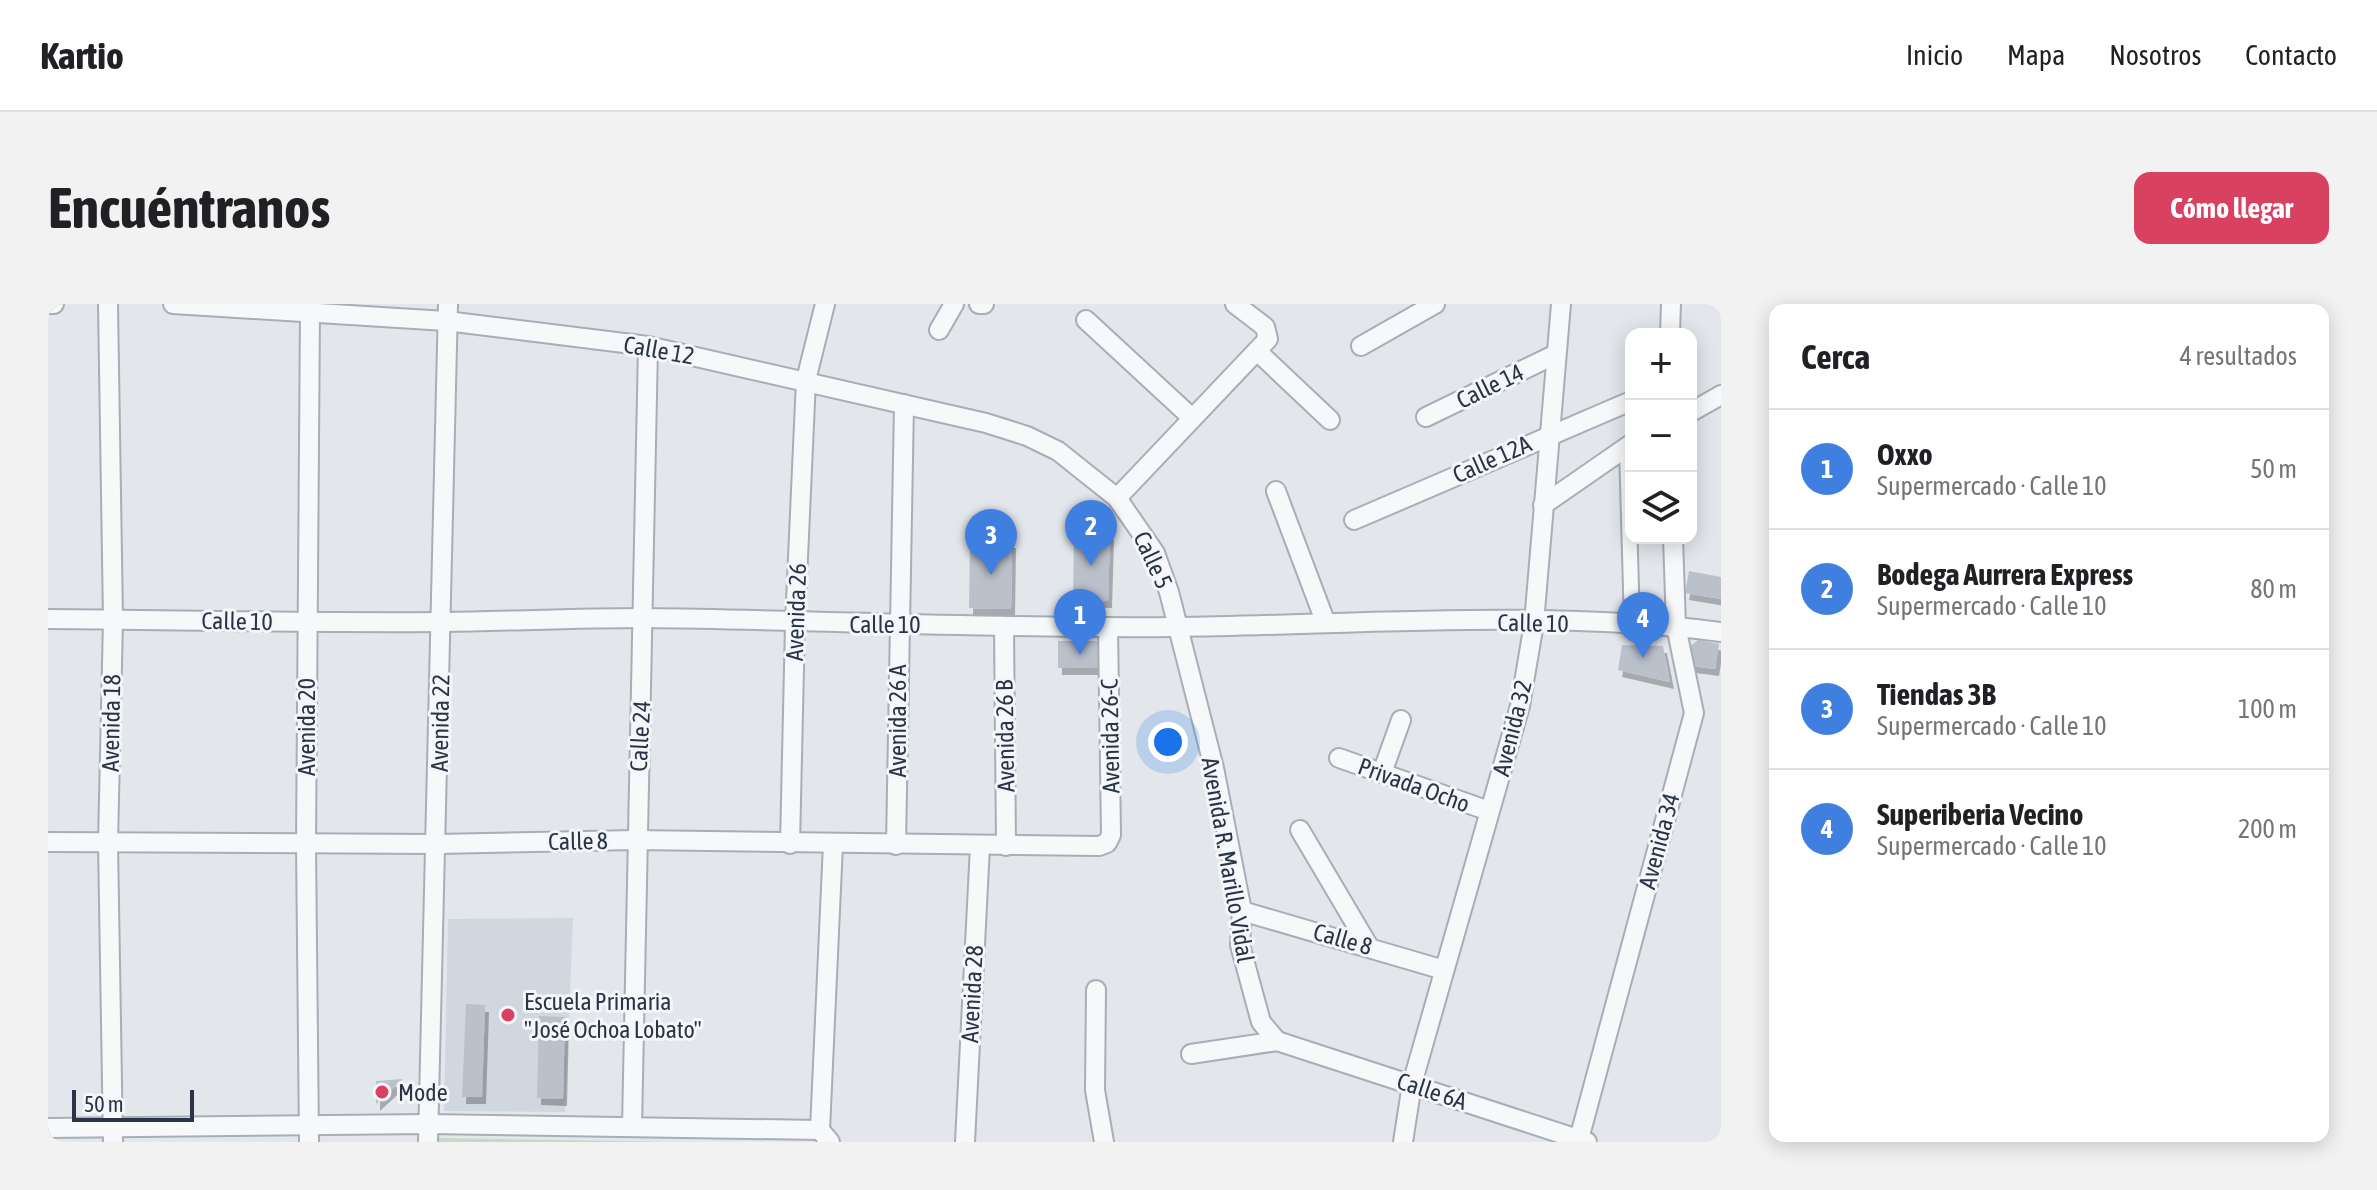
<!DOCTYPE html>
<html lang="es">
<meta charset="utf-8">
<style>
:root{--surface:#fff;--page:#f2f2f2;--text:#202124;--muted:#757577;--line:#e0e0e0;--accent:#d94160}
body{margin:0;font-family:"Asap Condensed",sans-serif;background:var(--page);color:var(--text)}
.controls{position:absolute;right:24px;top:24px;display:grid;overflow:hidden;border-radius:16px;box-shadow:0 4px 20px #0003}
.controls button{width:72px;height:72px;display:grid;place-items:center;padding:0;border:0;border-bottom:2px solid var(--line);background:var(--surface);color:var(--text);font:40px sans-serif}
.scale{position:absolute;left:24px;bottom:20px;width:122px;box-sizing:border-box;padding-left:8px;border:4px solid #293546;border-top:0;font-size:22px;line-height:28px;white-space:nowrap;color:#293546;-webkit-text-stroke:6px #f4f6f9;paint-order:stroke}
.you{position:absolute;left:1120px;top:438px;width:28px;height:28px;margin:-20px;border:6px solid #fff;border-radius:50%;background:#1a73e8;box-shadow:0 0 0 12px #1a73e833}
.badge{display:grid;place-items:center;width:52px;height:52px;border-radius:50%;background:var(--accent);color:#fff;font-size:26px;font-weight:700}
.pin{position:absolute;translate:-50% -66px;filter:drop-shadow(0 2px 4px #0008)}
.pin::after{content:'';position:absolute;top:42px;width:28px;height:24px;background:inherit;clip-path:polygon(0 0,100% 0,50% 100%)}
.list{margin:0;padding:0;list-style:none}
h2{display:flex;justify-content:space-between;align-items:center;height:104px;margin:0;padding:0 32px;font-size:34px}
h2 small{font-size:26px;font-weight:400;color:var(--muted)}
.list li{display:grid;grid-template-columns:52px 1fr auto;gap:24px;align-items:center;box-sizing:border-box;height:120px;padding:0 32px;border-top:2px solid var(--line)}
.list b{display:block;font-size:30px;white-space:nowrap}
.list p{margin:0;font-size:26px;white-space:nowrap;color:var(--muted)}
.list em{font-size:26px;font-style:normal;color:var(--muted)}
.icon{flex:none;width:44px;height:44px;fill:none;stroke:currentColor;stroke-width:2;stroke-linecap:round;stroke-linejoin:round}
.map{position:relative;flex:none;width:1673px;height:838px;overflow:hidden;border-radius:16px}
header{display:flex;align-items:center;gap:48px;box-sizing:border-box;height:112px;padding:0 40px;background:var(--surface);border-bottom:2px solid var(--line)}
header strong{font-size:38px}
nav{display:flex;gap:44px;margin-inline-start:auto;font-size:28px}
.intro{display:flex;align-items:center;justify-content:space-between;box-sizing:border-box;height:192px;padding:0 48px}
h1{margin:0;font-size:56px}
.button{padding:20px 36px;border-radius:16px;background:var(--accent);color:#fff;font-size:28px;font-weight:700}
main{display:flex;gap:48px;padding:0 48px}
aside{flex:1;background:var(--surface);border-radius:16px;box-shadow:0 4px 20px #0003}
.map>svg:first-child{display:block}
.built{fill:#d1d7df}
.green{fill:#cad7c4}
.building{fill:#bac1cb;filter:url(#shadow)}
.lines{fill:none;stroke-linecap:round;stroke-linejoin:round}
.pedestrian-casing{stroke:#a7aeb7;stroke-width:18}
.minor-casing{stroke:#a7aeb7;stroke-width:22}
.pedestrian{stroke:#f7f8fa;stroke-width:14}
.minor{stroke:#f7f8fa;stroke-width:18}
.poi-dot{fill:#d94160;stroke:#f4f6f9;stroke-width:3}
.labels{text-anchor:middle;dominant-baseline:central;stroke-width:6;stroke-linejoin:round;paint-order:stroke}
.street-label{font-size:24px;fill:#293546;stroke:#f4f6f9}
.poi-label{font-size:24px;fill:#293546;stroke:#f4f6f9;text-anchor:start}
</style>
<header>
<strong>Kartio</strong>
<nav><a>Inicio</a><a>Mapa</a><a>Nosotros</a><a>Contacto</a></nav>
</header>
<div class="intro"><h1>Encuéntranos</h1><a class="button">Cómo llegar</a></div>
<main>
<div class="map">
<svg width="1673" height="838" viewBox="0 0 1673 838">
<defs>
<filter id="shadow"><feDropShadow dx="4" dy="7" stdDeviation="0" flood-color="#0004"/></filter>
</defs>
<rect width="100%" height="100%" fill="#e3e7ec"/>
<!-- built -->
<polygon class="built" points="525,614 517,808 396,807 400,615"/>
<!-- green -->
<polygon class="green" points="390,834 633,838 390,838"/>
<!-- building -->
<g class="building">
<polygon points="1026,228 1062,229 1060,297 1025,296"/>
<polygon points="922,236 964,237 963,305 921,304"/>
<polygon points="1641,267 1673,273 1673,295 1637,289"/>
<polygon points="1650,336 1671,340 1667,365 1644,362 1640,344"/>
<rect x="1010" y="337" width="44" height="27"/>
<polygon points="1574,341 1615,342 1622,378 1570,366"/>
<polygon points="418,700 437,701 434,793 414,793"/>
<polygon points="491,712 517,713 515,795 489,794"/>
<polygon points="355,775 328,800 328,777"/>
</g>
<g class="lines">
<defs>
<polyline id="pedestrian" points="1579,142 1584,320"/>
<g id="minor">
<polyline points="0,0 6,0"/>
<polyline points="60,0 65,316 60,539 65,838"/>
<polyline points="125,0 398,17 600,42 938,119 979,132 1010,147 1069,194 1107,249 1121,288 1166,464 1194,607 1192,641 1213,718 1229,737"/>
<polyline points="931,0 936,0"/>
<polyline points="1038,16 1143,113"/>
<polyline points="891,26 906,0"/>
<polyline points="1622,30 1623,0"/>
<polyline points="1313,42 1387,0"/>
<polyline points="1209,47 1282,116"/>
<polyline points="1643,108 1673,91"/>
<polyline points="1378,113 1506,51"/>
<polyline points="1228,187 1277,317"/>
<polyline points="1069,194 1220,35 1217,23 1187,0"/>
<polyline points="1495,201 1583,140"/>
<polyline points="1306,216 1583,97"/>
<path d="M0,315C132,316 264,319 395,318C463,317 530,314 597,314C774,316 950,325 1127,323C1305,321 1496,305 1673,328"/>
<polyline points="956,322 958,542"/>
<polyline points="1291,454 1441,507"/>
<polyline points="1334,469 1353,416"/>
<polyline points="1252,526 1320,641"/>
<polyline points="0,538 389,540 587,536 1051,542 1059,539 1063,531 1060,323"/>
<polyline points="742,540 747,320 758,76 777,0"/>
<polyline points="848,541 856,100"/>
<polyline points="1194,607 1396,666"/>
<polyline points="1048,686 1047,786 1056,838"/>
<polyline points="1143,750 1229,737 1539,838"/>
<path d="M584,823C587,562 597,302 600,42"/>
<polyline points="0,824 380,820 772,826 782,838"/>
<polyline points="772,826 785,540"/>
<polyline points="1531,835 1646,409 1628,322 1625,234"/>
<polyline points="261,838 258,540 262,7"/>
<polyline points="380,838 400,0"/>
<polyline points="917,838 932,542"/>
<polyline points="1355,838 1364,780 1472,402 1486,319 1513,0"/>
</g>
</defs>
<!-- pedestrian casing -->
<use href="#pedestrian" class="pedestrian-casing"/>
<!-- minor casing -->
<use href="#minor" class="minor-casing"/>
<!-- pedestrian -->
<use href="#pedestrian" class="pedestrian"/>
<!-- minor -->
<use href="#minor" class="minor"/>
</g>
<!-- markers -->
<g class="poi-dot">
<circle cx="460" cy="711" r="8"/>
<circle cx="334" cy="788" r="8"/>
</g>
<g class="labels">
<!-- street labels -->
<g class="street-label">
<text transform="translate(611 46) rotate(10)">Calle 12</text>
<text transform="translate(1442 82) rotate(-26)">Calle 14</text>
<text transform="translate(1444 155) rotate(-24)">Calle 12A</text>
<text transform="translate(1105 256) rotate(65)">Calle 5</text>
<text transform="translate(748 308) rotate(-88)">Avenida 26</text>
<text transform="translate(189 317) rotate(1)">Calle 10</text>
<text transform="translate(1485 319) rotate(1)">Calle 10</text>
<text x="837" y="320">Calle 10</text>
<text transform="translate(849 417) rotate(-90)">Avenida 26 A</text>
<text transform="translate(63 419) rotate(-89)">Avenida 18</text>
<text transform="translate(392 419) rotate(-89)">Avenida 22</text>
<text transform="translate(258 423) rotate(-90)">Avenida 20</text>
<text transform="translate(1464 424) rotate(-76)">Avenida 32</text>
<text transform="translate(592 432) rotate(-87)">Calle 24</text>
<text transform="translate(957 432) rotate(-91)">Avenida 26 B</text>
<text transform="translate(1062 432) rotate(-91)">Avenida 26-C</text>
<text transform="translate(1366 481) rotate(20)">Privada Ocho</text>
<text transform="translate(530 537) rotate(-1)">Calle 8</text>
<text transform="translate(1611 537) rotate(-75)">Avenida 34</text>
<text transform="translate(1180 556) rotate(80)">Avenida R. Marillo Vidal</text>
<text transform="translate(1295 635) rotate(16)">Calle 8</text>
<text transform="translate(924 690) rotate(-87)">Avenida 28</text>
<text transform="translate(1384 787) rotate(18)">Calle 6A</text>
</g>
<!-- poi labels -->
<g class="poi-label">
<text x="476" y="697">Escuela Primaria<tspan x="476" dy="28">"José Ochoa Lobato"</tspan></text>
<text x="350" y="788">Mode</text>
</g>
</g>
</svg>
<div class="controls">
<button>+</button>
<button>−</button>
<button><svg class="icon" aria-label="layers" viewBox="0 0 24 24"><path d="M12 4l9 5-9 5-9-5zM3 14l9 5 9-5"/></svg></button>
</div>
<div class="scale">50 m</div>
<div class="you"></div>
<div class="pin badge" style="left:1032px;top:351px;background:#3f7fe0">1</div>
<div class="pin badge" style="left:1043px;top:262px;background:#3f7fe0">2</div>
<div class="pin badge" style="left:943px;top:271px;background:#3f7fe0">3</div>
<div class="pin badge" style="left:1595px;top:354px;background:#3f7fe0">4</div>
</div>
<aside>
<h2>Cerca<small>4 resultados</small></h2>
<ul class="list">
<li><span class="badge" style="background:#3f7fe0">1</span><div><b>Oxxo</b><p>Supermercado · Calle 10</p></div><em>50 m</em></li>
<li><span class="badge" style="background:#3f7fe0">2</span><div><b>Bodega Aurrera Express</b><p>Supermercado · Calle 10</p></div><em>80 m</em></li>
<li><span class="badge" style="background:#3f7fe0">3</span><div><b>Tiendas 3B</b><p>Supermercado · Calle 10</p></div><em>100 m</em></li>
<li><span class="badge" style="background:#3f7fe0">4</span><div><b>Superiberia Vecino</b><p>Supermercado · Calle 10</p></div><em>200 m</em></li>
</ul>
</aside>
</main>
